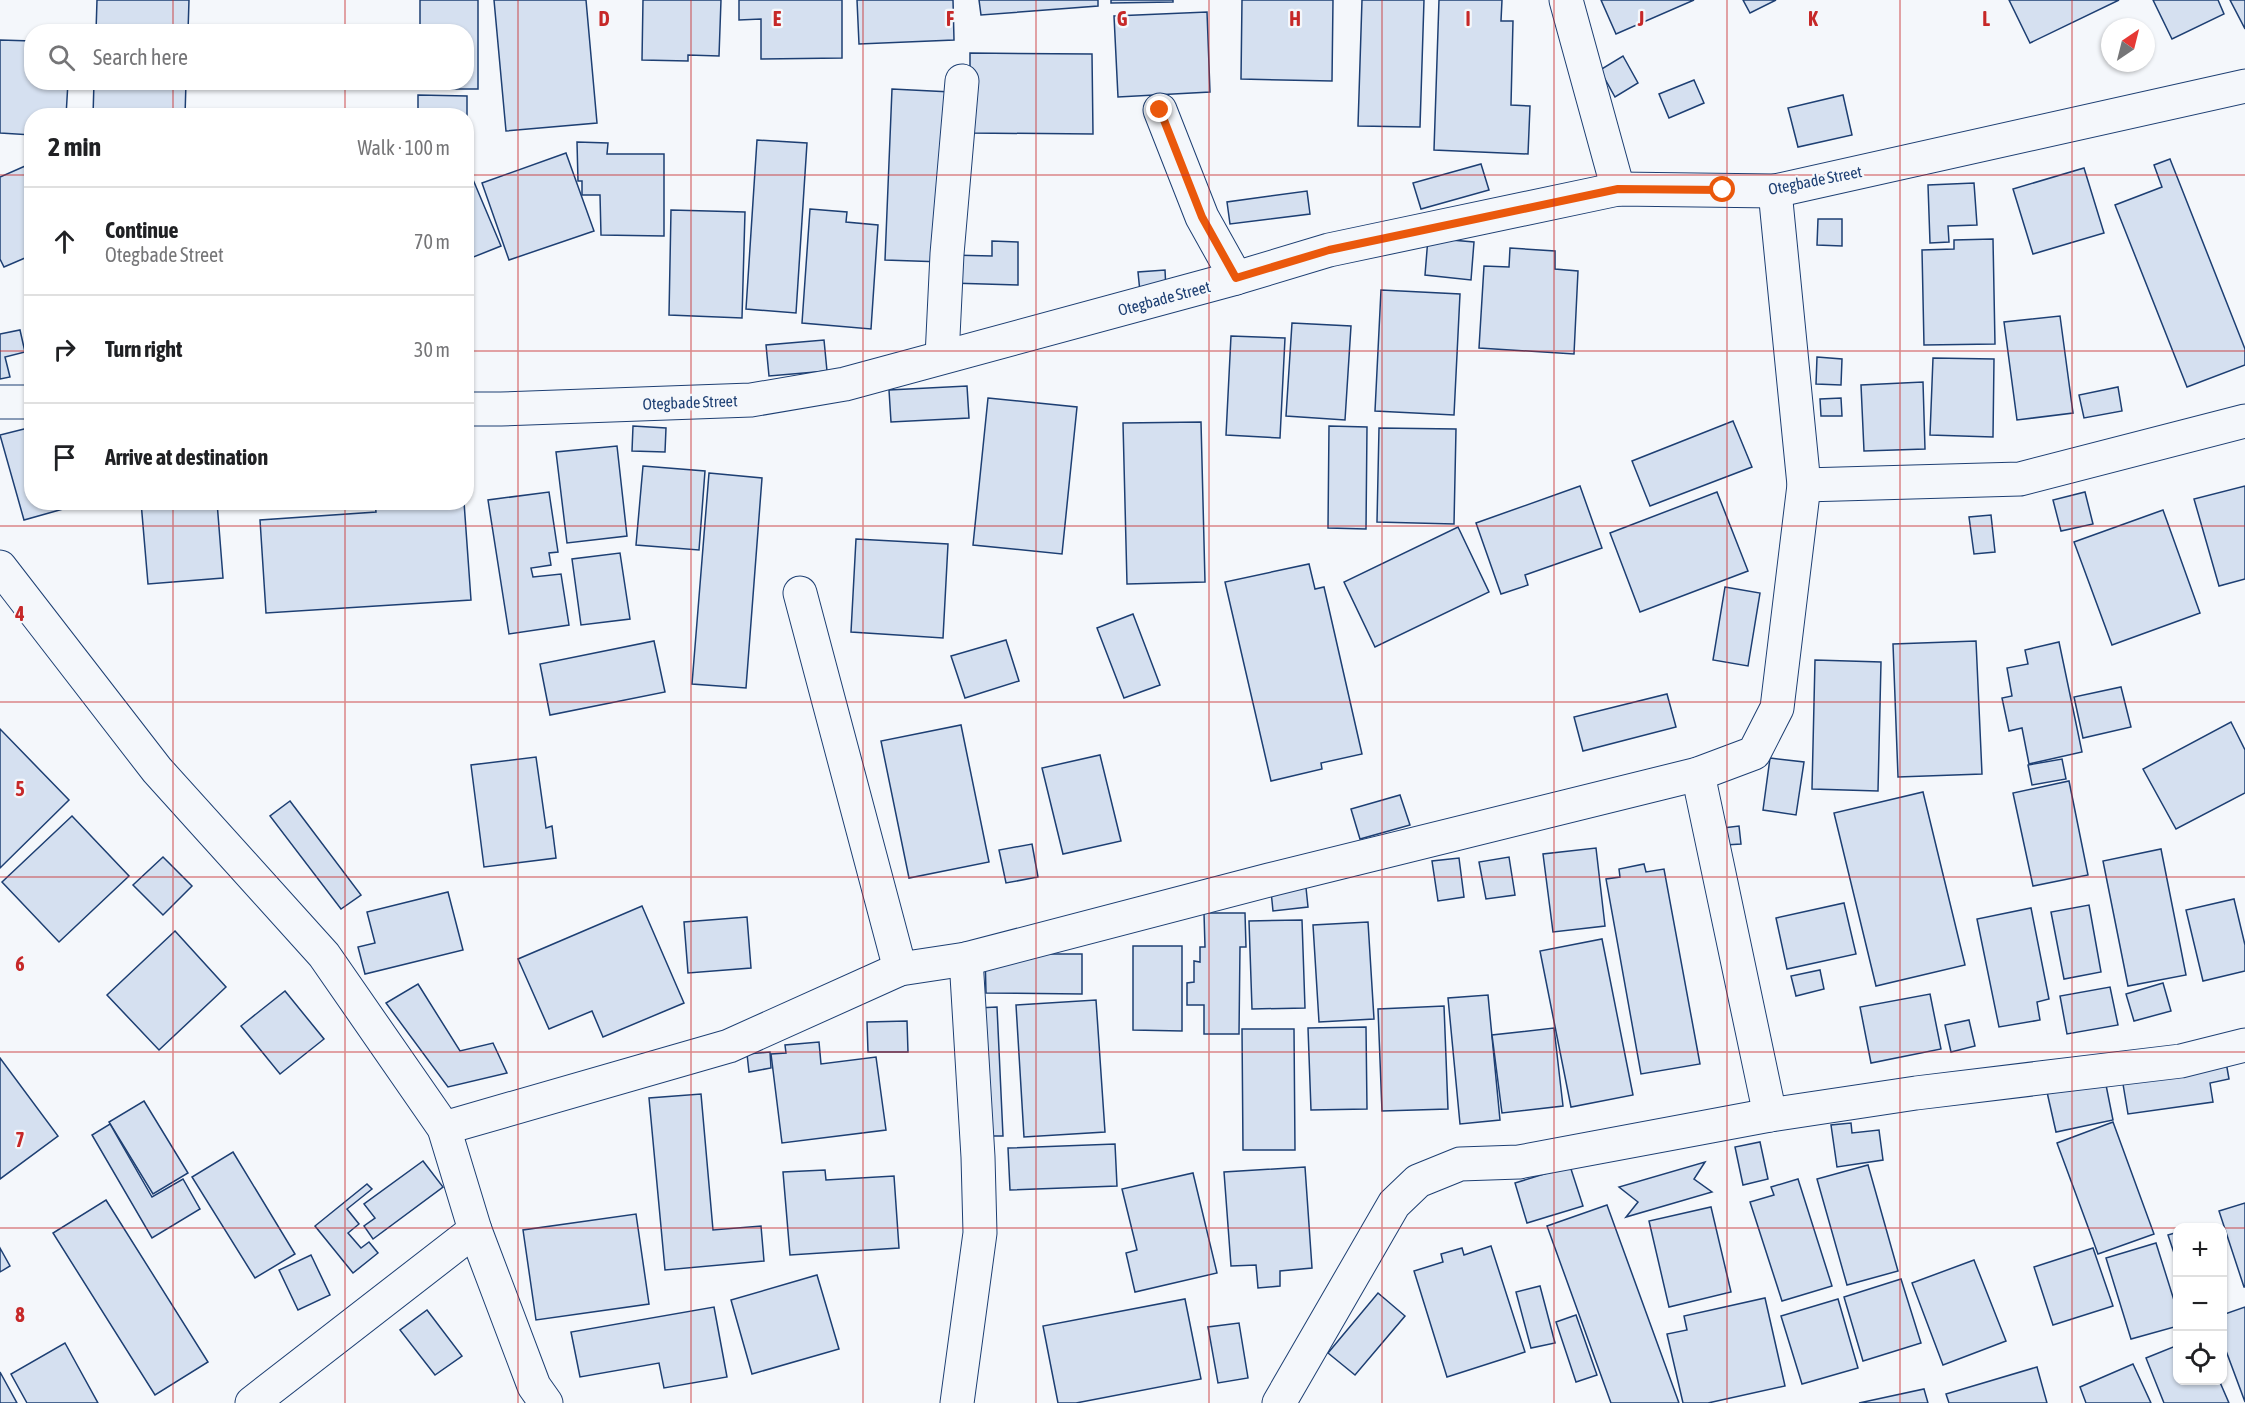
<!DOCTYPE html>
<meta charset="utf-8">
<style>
:root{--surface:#fff;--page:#f6f6f6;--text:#202124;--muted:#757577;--line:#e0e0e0}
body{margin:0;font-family:"Asap Condensed",sans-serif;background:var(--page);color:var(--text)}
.controls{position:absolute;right:18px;bottom:18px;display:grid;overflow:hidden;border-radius:12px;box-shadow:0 2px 4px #0004}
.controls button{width:54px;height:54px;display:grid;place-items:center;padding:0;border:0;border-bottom:2px solid var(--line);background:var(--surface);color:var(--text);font:30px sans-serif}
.compass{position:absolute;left:2101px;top:18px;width:54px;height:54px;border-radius:50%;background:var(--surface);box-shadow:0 2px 4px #0004;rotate:35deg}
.stop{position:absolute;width:18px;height:18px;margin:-14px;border:4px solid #ea580c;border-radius:50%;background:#fff}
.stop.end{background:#ea580c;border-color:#fff;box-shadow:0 2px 6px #0008}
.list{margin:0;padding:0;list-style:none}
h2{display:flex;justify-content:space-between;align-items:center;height:78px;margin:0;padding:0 24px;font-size:26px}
h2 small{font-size:20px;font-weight:400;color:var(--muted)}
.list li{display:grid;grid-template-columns:39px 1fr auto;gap:18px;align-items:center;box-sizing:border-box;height:108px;padding:0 24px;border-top:2px solid var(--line)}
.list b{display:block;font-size:22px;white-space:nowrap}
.list p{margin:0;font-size:20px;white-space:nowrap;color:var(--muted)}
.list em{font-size:20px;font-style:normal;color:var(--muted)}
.icon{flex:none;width:33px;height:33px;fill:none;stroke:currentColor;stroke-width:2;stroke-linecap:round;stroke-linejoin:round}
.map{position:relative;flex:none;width:2245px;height:1403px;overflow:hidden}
.search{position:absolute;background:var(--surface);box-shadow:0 2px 4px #0004;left:24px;top:24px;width:450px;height:66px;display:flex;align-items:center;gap:15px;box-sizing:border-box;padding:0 21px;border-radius:24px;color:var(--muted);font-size:22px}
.panel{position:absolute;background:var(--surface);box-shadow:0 2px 4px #0004;left:24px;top:108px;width:450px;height:402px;border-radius:24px}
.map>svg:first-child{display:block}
.building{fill:#d5e0f0;stroke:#1d3f73;stroke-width:1.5}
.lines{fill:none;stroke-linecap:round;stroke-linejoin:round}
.minor-casing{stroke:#1d3f73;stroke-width:35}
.minor{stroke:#f4f7fb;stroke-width:33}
.route{stroke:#ea580c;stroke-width:8}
.grid{fill:none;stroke:#c62828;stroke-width:1.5;stroke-opacity:0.55}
.labels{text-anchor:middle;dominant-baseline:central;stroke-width:4.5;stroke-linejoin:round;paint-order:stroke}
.street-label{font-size:16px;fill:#1d3f73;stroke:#f4f7fb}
.grid-label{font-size:20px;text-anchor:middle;font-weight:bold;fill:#c62828;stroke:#f4f7fb;stroke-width:4.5;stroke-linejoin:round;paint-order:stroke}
</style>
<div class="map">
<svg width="2245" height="1403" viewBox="0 0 2245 1403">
<rect width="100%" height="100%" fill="#f4f7fb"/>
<!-- building -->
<g class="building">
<polygon points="97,0 189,0 188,32 96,32"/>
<polygon points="420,0 478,0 478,89 420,89 420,82 466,82 466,32 420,32"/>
<polygon points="494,0 586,0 597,123 506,131"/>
<polygon points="643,0 721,0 719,56 688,55 688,61 642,60"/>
<polygon points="739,0 842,0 842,58 761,59 761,19 739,20"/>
<polygon points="857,0 953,0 954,40 859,44"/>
<polygon points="979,0 1098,0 1098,6 981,15"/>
<polygon points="1111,0 1173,0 1173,2 1111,3"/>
<polygon points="1242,0 1333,0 1332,81 1241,79"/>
<polygon points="1362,0 1424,0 1420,127 1358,126"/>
<polygon points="1439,0 1502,0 1501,21 1513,21 1511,105 1530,106 1528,154 1434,150"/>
<polygon points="1601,0 1694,0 1616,34"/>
<polygon points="1743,0 1776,0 1750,13"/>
<polygon points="2009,0 2119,0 2030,43"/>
<polygon points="2153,0 2218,0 2224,14 2172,39"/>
<polygon points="2230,0 2245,0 2245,29"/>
<polygon points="1207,12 1210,92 1118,97 1114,16"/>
<polygon points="0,40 32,41 32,82 68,82 66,116 32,116 32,135 0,133"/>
<polygon points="970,53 1092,54 1093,134 970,133"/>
<polygon points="1623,56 1638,83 1615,97 1600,70"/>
<polygon points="1694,80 1704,103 1669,118 1659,94"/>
<polygon points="94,82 186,82 185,116 93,116"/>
<polygon points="892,89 951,92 943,262 885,260"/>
<polygon points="418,95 467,96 467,132 466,116 418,116"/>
<polygon points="1843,95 1852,135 1798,147 1788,108"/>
<polygon points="757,140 807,143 796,313 746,309"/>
<polygon points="577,142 608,143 607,154 664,154 664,236 601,235 600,195 582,195 582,181 578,181"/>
<polygon points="566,153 594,231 509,260 482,183"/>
<polygon points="2170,159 2245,349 2245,365 2187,387 2115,205 2162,187 2154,165"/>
<polygon points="32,163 32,255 4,267 0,259 0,177"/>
<polygon points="466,163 501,246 466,260"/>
<polygon points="1481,164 1489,190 1421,209 1413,183"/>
<polygon points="2084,168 2104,233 2033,254 2013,189"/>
<polygon points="1974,183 1977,225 1948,226 1949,242 1930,243 1928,185"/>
<polygon points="1307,191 1310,214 1230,224 1227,202"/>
<polygon points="810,209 847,212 846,222 878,225 871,329 802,323"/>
<polygon points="671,210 745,212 742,318 669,315"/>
<polygon points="1818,219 1842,219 1842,246 1817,245"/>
<polygon points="1428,238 1474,242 1471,280 1425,275"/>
<polygon points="1993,239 1995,344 1924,345 1922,250 1954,249 1954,240"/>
<polygon points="992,241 1018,242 1018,285 950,283 950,255 992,256"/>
<polygon points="1510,248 1555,251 1555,269 1578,271 1574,354 1479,348 1484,266 1509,267"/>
<polygon points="1165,270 1166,290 1140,292 1138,272"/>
<polygon points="1381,290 1460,294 1454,415 1375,411"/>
<polygon points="2060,316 2073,413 2017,420 2004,322"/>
<polygon points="1292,323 1351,326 1345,420 1286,416"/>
<polygon points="20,330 25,352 5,357 10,377 0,379 0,334"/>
<polygon points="1231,336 1285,338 1280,438 1226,435"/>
<polygon points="824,340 827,371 769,376 766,345"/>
<polygon points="1817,357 1842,359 1841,385 1816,384"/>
<polygon points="1933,358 1994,359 1993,437 1930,435"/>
<polygon points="1923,382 1925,449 1864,451 1861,385"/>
<polygon points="967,386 969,418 891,422 889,390"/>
<polygon points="2118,387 2122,411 2084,418 2079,395"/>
<polygon points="988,398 1077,407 1062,554 973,545"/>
<polygon points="1841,398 1842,416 1821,416 1820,399"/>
<polygon points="1733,421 1752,467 1650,506 1632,461"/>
<polygon points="1201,422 1205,582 1127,584 1123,423"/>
<polygon points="633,426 666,428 665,452 632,451"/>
<polygon points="1329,426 1367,427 1366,529 1328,528"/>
<polygon points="32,427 32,502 88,502 24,520 0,435"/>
<polygon points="1379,428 1456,429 1454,524 1377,522"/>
<polygon points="617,446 627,536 567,543 556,452"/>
<polygon points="643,466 705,471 699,550 636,545"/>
<polygon points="709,473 762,478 746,688 692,684"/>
<polygon points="1580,486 1602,548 1525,575 1528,585 1501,594 1476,523"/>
<polygon points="2245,486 2245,579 2219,586 2194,499"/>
<polygon points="549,492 558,552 549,553 551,565 531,568 533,577 561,574 569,625 509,634 488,500"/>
<polygon points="1717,492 1748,571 1640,612 1610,533"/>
<polygon points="2085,492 2093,524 2061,531 2053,500"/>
<polygon points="141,502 217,502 223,578 148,584"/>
<polygon points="375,502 464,502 471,600 266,613 260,520 376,512"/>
<polygon points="2163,510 2200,613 2112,645 2074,542"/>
<polygon points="1991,515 1995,552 1974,554 1969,517"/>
<polygon points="1458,527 1489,592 1375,647 1344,582"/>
<polygon points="856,539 948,544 943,638 851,632"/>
<polygon points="620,553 630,619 581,625 572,559"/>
<polygon points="1309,564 1315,589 1324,587 1362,754 1321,763 1322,769 1271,781 1225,582"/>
<polygon points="1725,587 1760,593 1748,666 1713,660"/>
<polygon points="1133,614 1160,685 1124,698 1097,628"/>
<polygon points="1006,640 1019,681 965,698 951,656"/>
<polygon points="654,641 665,692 550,715 540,664"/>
<polygon points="1976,641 1982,774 1898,777 1893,644"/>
<polygon points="2059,642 2082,752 2029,764 2022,728 2009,731 2002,698 2012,696 2007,668 2028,664 2025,650"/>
<polygon points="1815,660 1881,662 1878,791 1812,789"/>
<polygon points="2121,687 2131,727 2083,738 2074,697"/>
<polygon points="1667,694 1676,727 1583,751 1574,717"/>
<polygon points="2231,722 2245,750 2245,793 2176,829 2143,769"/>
<polygon points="961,725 989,862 909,878 881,741"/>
<polygon points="0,729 69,800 0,868"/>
<polygon points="1100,755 1121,841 1063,854 1042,768"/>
<polygon points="536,757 546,828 552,826 556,858 484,867 471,765"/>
<polygon points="1770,758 1804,762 1796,815 1763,810"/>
<polygon points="2062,759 2066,779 2032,785 2028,765"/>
<polygon points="2069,781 2088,875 2033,886 2013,793"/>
<polygon points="1923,792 1965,965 1876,986 1834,813"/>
<polygon points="1400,795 1410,825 1360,839 1351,809"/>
<polygon points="290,801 361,895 341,909 270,816"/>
<polygon points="72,816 129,876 59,942 2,882"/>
<polygon points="1739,826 1741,844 1725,845 1723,828"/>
<polygon points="1032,844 1038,877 1006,883 999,850"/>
<polygon points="1596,848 1605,926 1553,932 1543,854"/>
<polygon points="2161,849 2186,975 2128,986 2103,861"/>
<polygon points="163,857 192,886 163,915 133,885"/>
<polygon points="1509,857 1515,895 1486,899 1479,862"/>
<polygon points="1459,858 1464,897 1438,901 1432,861"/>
<polygon points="1644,864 1646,872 1664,869 1700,1064 1641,1074 1606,879 1620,877 1619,869"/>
<polygon points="1305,878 1308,907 1273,911 1270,881"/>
<polygon points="448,892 463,950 365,974 358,947 375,943 367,912"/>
<polygon points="2234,899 2245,945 2245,971 2203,981 2186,910"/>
<polygon points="1844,903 1856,954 1787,969 1776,918"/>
<polygon points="2089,905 2101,972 2064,979 2051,912"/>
<polygon points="642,906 684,1003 603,1037 592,1011 549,1029 518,959"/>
<polygon points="2031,908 2049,999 2037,1002 2040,1020 1999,1027 1977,919"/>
<polygon points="1204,913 1245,913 1246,947 1240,947 1239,1034 1204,1034 1204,1005 1187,1005 1187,983 1194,982 1194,961 1200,962 1200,947 1205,947"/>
<polygon points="747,917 751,968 688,973 684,922"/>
<polygon points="1302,920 1305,1008 1252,1009 1249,921"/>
<polygon points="1368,922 1374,1019 1319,1022 1313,925"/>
<polygon points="175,931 226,987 159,1050 107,995"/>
<polygon points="1602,939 1633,1095 1571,1107 1540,951"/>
<polygon points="1133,946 1182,946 1182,1031 1133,1030"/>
<polygon points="985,954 1082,954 1082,994 986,993"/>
<polygon points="1820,970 1824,989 1796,996 1791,976"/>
<polygon points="2163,983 2171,1011 2134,1021 2126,994"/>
<polygon points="418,984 460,1051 493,1043 507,1073 448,1087 386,1003"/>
<polygon points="2110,987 2118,1025 2067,1034 2060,996"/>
<polygon points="285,991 324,1039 280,1074 241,1026"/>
<polygon points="1930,994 1941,1049 1871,1063 1860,1007"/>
<polygon points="1488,995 1500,1120 1460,1124 1448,998"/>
<polygon points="1096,1000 1105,1132 1024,1137 1016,1005"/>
<polygon points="1444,1006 1448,1109 1382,1111 1378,1009"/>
<polygon points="997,1007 1003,1136 984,1136 977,1008"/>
<polygon points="1969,1020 1975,1046 1951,1052 1945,1025"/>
<polygon points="907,1021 908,1052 868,1052 867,1022"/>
<polygon points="1366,1027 1367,1109 1311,1110 1308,1028"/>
<polygon points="1554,1028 1563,1106 1502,1113 1492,1035"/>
<polygon points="1242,1029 1294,1029 1295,1150 1243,1150"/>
<polygon points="819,1042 821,1064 876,1057 886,1130 782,1143 771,1054 786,1053 785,1045"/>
<polygon points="770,1052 771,1068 749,1072 747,1054"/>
<polygon points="0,1058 58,1136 0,1179"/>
<polygon points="2226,1062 2229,1079 2210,1083 2213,1102 2128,1114 2122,1078"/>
<polygon points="2105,1080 2113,1120 2056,1132 2047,1092"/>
<polygon points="701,1094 713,1230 761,1226 764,1261 665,1270 649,1098"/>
<polygon points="144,1101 188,1173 153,1194 109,1122"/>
<polygon points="2113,1122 2154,1234 2098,1254 2057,1143"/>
<polygon points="1851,1123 1852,1133 1879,1130 1883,1160 1837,1167 1831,1125"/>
<polygon points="110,1124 152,1197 183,1179 200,1209 152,1238 92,1135"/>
<polygon points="1760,1142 1768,1179 1743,1185 1735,1147"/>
<polygon points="1115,1144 1117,1186 1010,1190 1008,1148"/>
<polygon points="233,1152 295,1254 255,1278 192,1177"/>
<polygon points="423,1161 443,1187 373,1239 364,1226 375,1218 364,1204"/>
<polygon points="1705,1162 1694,1179 1712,1192 1626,1217 1638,1202 1619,1187"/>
<polygon points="1868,1165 1898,1271 1847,1285 1817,1179"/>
<polygon points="1570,1166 1583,1206 1527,1223 1515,1183"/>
<polygon points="1305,1167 1312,1268 1280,1271 1280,1286 1258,1288 1256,1265 1231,1266 1224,1172"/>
<polygon points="825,1170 826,1180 894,1176 899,1248 790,1255 783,1172"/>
<polygon points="1193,1173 1217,1273 1135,1292 1126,1253 1137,1250 1122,1189"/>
<polygon points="1798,1179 1832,1286 1782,1301 1750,1202 1774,1195 1771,1187"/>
<polygon points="367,1184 372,1189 347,1209 359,1224 348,1233 361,1248 369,1242 378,1253 353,1273 315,1226"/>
<polygon points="106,1200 208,1362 155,1395 53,1233"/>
<polygon points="2245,1203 2245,1287 2244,1287 2219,1211"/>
<polygon points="1607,1205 1679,1403 1611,1403 1547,1226"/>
<polygon points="1711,1207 1731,1292 1669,1307 1649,1221"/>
<polygon points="636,1214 649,1304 536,1320 523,1230"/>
<polygon points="2178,1232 2178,1265 2168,1235"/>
<polygon points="2156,1243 2178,1313 2178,1326 2131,1339 2106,1258"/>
<polygon points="1491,1246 1525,1352 1447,1377 1414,1271 1443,1262 1441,1254 1462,1248 1464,1255"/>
<polygon points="0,1248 10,1266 0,1272"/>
<polygon points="2093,1248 2113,1306 2053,1325 2034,1267"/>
<polygon points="311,1255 330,1295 298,1310 279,1270"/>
<polygon points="1974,1260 2006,1341 1943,1365 1912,1283"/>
<polygon points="817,1275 839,1349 752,1374 731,1300"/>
<polygon points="1901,1279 1921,1343 1863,1361 1844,1297"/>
<polygon points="1540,1286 1555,1343 1531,1348 1516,1292"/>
<polygon points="1378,1293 1405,1316 1355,1375 1328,1353"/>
<polygon points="1765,1298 1785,1386 1708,1403 1683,1403 1667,1334 1687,1330 1684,1316"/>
<polygon points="1185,1299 1201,1379 1076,1403 1058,1403 1043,1326"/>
<polygon points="1838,1299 1858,1368 1802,1384 1781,1316"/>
<polygon points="714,1307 727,1377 664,1388 659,1363 580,1377 571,1332"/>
<polygon points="2245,1307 2245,1402 2222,1340 2222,1315"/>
<polygon points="427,1310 462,1356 435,1375 400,1330"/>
<polygon points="1576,1315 1597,1375 1576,1382 1556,1322"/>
<polygon points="1239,1323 1248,1378 1218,1383 1208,1327"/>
<polygon points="65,1343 98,1403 27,1403 11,1374"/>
<polygon points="2178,1345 2178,1380 2219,1380 2229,1403 2164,1403 2146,1358"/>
<polygon points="2133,1364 2151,1403 2086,1403 2080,1387"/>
<polygon points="2037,1367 2047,1403 1949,1403 1946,1394"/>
<polygon points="0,1372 17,1403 0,1403"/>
<polygon points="1924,1389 1928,1403 1859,1403"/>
</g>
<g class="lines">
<defs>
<g id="minor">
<polyline points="1566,0 1618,189"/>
<polyline points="1160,110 1202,217 1236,278"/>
<polyline points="942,357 947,254 962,81"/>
<polyline points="0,402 32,402"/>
<polyline points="466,409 501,409 751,400 845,384 1236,278 1329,250 1618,189 1775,191 2245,86"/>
<polyline points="1804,485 2020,479 2245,421"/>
<polyline points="0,567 157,770 324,955 444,1128 475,1230 534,1386 546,1403"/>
<polyline points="800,593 900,969"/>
<polyline points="1698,774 1770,1115"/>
<polyline points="444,1128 729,1046 900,969 966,959 1269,880 1698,774 1754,753 1777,708 1804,485 1775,191"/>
<polyline points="252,1403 475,1230"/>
<polyline points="957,1403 980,1233 978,1157 966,959"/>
<polyline points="1279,1403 1394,1204 1418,1181 1460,1164 1519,1162 1770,1115 1916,1093 2181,1061 2245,1045"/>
</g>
</defs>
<!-- minor casing -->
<use href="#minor" class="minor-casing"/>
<!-- minor -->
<use href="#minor" class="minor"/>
</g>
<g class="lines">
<!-- route -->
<polyline class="route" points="1160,110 1202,217 1236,278 1329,250 1618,189 1723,190"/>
</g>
<!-- grid -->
<path class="grid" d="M173,0V32M345,0V32M518,0V1403M691,0V1403M863,0V1403M1036,0V1403M1209,0V1403M1382,0V1403M1554,0V1403M1727,0V1403M1900,0V1403M2072,0V1403M173,82V116M345,82V116M0,175H32M466,175H2245M0,351H32M466,351H2245M173,502V1403M345,502V1403M0,526H2245M0,702H2245M0,877H2245M0,1052H2245M0,1228H2178M2222,1228H2245"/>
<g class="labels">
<!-- street labels -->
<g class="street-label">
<text transform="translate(1815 180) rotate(-11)">Otegbade Street</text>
<text transform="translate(1164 298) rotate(-15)">Otegbade Street</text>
<text transform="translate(690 402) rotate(-2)">Otegbade Street</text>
</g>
</g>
<g class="grid-label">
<text x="604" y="26">D</text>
<text x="777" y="26">E</text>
<text x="950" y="26">F</text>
<text x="1122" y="26">G</text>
<text x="1295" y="26">H</text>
<text x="1468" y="26">I</text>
<text x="1641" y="26">J</text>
<text x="1813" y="26">K</text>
<text x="1986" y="26">L</text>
<text x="20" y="621">4</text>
<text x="20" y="796">5</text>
<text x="20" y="971">6</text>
<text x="20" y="1147">7</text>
<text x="20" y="1322">8</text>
</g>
</svg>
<div class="controls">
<button>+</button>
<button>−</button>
<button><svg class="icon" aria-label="locate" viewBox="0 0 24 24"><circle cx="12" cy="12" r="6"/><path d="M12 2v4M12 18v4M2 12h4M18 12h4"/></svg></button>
</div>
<svg class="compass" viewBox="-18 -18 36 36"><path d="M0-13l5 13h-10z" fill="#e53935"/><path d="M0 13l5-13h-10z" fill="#757577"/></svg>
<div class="stop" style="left:1723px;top:190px"></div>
<div class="stop end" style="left:1160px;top:110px"></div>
<div class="search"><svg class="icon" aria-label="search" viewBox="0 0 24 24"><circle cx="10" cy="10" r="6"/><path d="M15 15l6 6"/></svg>Search here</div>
<section class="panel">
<h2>2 min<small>Walk · 100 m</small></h2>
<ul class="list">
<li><svg class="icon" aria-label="ahead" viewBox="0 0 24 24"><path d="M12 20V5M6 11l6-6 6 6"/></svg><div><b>Continue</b><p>Otegbade Street</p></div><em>70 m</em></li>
<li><svg class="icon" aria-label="right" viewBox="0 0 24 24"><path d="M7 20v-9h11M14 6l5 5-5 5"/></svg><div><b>Turn right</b></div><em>30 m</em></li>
<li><svg class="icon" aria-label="arrive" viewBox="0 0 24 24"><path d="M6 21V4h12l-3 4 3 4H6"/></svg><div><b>Arrive at destination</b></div></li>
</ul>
</section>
</div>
